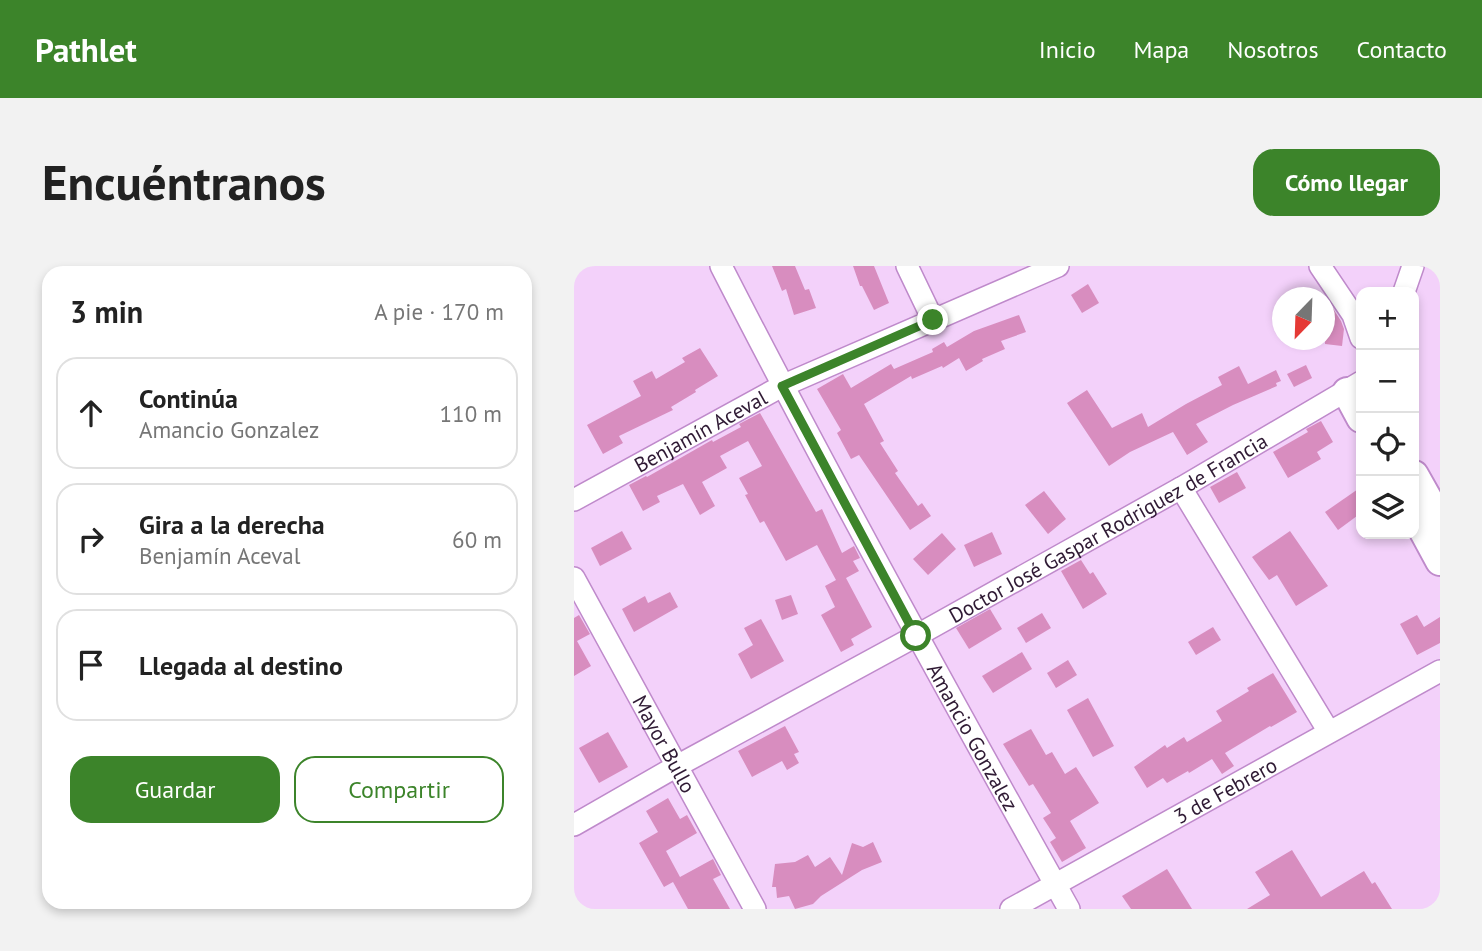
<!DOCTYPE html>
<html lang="es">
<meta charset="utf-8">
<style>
:root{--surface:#fff;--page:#f2f2f2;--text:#222;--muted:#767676;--line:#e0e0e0;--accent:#3c842a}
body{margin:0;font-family:"PT Sans",sans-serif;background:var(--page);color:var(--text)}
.controls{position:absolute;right:21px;top:21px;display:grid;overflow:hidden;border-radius:14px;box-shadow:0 4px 10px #0003}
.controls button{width:63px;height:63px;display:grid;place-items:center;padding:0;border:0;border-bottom:2px solid var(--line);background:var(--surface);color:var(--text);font:35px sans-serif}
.compass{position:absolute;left:698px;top:21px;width:63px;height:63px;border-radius:50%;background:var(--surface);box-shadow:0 4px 10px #0003;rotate:203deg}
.stop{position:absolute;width:21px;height:21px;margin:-16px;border:5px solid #3c842a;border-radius:50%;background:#fff}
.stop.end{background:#3c842a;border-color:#fff;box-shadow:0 2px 7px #0008}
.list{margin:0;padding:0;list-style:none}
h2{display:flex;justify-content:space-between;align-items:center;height:91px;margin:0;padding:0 28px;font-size:30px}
h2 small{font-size:23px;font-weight:400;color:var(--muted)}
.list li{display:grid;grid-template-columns:46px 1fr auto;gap:21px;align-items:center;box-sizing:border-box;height:112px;margin:0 14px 14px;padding:0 14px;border:2px solid var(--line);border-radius:21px}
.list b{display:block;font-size:26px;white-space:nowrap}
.list p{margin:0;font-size:23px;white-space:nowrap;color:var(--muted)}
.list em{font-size:23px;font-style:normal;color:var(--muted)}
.actions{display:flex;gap:14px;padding:21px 28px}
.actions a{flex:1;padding:16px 0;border:2px solid var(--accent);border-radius:21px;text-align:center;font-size:24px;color:var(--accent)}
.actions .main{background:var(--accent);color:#fff}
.icon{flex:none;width:38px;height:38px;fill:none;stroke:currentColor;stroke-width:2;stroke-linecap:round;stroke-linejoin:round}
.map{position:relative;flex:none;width:866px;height:643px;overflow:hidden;border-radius:21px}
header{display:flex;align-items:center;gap:42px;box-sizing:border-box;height:98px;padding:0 35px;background:var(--accent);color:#fff}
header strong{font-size:33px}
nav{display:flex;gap:38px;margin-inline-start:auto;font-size:24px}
.intro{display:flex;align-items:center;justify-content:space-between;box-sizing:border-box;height:168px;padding:0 42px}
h1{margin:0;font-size:49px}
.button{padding:18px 32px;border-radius:21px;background:var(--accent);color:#fff;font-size:24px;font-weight:700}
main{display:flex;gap:42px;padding:0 42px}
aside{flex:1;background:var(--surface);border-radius:21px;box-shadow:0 4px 10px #0003}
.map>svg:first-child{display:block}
.building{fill:#d88dbf}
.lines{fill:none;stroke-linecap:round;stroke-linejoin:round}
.street-casing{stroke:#bf8acb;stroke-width:24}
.secondary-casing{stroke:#bf8acb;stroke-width:32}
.street{stroke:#fff;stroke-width:21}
.secondary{stroke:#fff;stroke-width:28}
.route{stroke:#3c842a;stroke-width:9}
.labels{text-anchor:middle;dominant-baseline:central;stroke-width:7;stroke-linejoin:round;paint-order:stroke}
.street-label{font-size:21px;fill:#2f1a34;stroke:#f3d1fa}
</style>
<header>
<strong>Pathlet</strong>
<nav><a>Inicio</a><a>Mapa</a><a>Nosotros</a><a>Contacto</a></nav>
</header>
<div class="intro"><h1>Encuéntranos</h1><a class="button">Cómo llegar</a></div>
<main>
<aside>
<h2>3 min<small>A pie · 170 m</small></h2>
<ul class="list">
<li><svg class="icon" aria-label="ahead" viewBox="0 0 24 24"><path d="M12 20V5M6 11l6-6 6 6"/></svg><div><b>Continúa</b><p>Amancio Gonzalez</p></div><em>110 m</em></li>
<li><svg class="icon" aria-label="right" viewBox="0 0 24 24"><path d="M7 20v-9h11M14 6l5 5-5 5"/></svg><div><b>Gira a la derecha</b><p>Benjamín Aceval</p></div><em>60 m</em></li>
<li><svg class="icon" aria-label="arrive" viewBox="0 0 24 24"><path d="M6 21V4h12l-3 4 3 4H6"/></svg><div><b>Llegada al destino</b></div></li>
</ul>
<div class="actions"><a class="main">Guardar</a><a>Compartir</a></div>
</aside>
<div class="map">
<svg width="866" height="643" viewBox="0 0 866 643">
<rect width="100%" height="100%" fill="#f3d1fa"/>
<!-- building -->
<g class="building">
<polygon points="198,0 221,0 231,24 235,23 242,42 220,49 212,23 208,25"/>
<polygon points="279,0 300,0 315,37 300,44 288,20 286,20"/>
<polygon points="514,18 525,37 508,47 497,29"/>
<polygon points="751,40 758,41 767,55 770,63 768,80 751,78"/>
<polygon points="445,49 452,66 427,75 431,83 408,93 409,95 392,105 385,92 369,102 368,100 338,113 337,110 290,138 310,175 306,177 324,205 321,207 344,240 348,237 357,250 336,264 285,189 277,193 263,167 267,164 243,123 269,108 277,122 317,98 320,103 359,86 358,83 370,76 373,81 400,65"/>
<polygon points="126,82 144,110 121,124 122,126 97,141 99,144 45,170 49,177 29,188 13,159 67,130 59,115 78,105 82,113 111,96 108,92"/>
<polygon points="732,99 738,112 720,121 713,108"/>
<polygon points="665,100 674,118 702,104 707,115 702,117 703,120 659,139 622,158 634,176 613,189 599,166 556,186 535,200 493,137 513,124 538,162 568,147 574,161 612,138 648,119 644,111"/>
<polygon points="186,147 242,246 248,243 268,287 280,280 286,292 279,295 285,305 272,312 298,361 277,373 280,379 267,386 247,349 261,341 251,320 262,314 243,279 212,295 190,255 186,257 171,229 174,228 165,212 188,200 174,175 146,190 153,202 128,216 141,240 126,249 109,218 83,230 86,236 69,245 55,219 72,210 73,211 138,174 139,176 167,161 165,158"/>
<polygon points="747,155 759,176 743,186 747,193 714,212 699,186 734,166 732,163"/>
<polygon points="663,206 672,222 645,237 636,221"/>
<polygon points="787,221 787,247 764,264 751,246"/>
<polygon points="470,225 492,253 474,268 451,239"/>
<polygon points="48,265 58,283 26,300 17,282"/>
<polygon points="716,265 754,320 722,340 703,309 695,314 678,291"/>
<polygon points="418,266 428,288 400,301 390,279"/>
<polygon points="368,267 382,283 354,309 339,293"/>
<polygon points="507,294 516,308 519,306 533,328 509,343 487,305"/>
<polygon points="96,326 104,341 60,366 48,343 71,330 74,337"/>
<polygon points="217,329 224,348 208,354 201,334"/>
<polygon points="416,343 428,363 395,383 382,362"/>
<polygon points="468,347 477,362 452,377 443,362"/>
<polygon points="5,349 16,368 3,375 17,400 0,410 0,352"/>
<polygon points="843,349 850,361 866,351 866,377 843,389 826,358"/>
<polygon points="187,353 210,395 177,413 164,388 179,379 170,362"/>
<polygon points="639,361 647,374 622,389 614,376"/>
<polygon points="448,386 458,403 419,427 408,410"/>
<polygon points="494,394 503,409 482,422 473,407"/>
<polygon points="699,407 723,446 697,461 696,460 651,487 660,500 648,508 638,493 615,507 614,505 593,517 589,512 573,522 560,501 591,479 593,482 610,471 613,476 648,455 642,445 675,425 673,422"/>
<polygon points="514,432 540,480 519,491 493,444"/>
<polygon points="211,460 225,486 220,488 225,497 213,504 208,495 178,511 164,485"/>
<polygon points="457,463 472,489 478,486 491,508 502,501 525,537 496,555 512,582 488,596 476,576 482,572 469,552 477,547 459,518 455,520 429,478"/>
<polygon points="34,466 54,501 25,517 5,482"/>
<polygon points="94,532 106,553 113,549 123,567 92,585 106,611 139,593 147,609 139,613 156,643 114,643 99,616 90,621 65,577 84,566 72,545"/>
<polygon points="299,576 308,596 288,604 247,630 239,638 221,643 215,630 203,632 202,621 198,621 201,598 221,596 234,589 241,601 256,591 268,609 278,577 289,581"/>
<polygon points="718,584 747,631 790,605 798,618 801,616 818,643 673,643 696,629 681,606"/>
<polygon points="593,603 618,643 557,643 548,630"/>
</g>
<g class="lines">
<defs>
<g id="street">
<path id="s1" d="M147,0C258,217 376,431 495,643"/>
<polyline points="333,0 359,54"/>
<polyline points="746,0 779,49 787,72"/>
<polyline points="830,26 839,0"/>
<polyline points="607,222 755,466"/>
<path id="s2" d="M0,234L208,120L484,0"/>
<path id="s3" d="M0,312L181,643"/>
<path id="s4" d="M0,559L103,500L342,370L607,222L787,116"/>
<path id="s5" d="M437,643L866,405"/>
</g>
<g id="secondary">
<polyline points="773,126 787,152"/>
<polyline points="840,209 866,255"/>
<polyline points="840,247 866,295"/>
</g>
</defs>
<!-- street casing -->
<use href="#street" class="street-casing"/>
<!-- secondary casing -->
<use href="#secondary" class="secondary-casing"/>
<!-- street -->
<use href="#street" class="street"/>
<!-- secondary -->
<use href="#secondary" class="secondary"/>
</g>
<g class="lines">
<!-- route -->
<polyline class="route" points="342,370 208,120 359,54"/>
</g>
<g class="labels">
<!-- street labels -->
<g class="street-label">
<text stroke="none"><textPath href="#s2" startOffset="144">Benjamín Aceval</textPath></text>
<text stroke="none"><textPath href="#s4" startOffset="611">Doctor José Gaspar Rodriguez de Francia</textPath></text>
<text stroke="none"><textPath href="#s1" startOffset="534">Amancio Gonzalez</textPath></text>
<text stroke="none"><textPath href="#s3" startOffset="189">Mayor Bullo</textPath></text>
<text stroke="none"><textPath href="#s5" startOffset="245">3 de Febrero</textPath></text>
</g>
</g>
</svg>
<div class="controls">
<button>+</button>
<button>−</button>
<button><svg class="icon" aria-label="locate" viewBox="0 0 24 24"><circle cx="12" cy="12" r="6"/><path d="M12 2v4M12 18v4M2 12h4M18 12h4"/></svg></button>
<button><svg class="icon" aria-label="layers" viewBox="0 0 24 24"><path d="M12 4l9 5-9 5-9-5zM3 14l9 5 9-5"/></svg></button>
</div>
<svg class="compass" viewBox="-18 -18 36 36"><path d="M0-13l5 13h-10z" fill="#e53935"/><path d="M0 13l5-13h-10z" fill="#767676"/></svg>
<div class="stop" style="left:342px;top:370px"></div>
<div class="stop end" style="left:359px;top:54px"></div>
</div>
</main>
